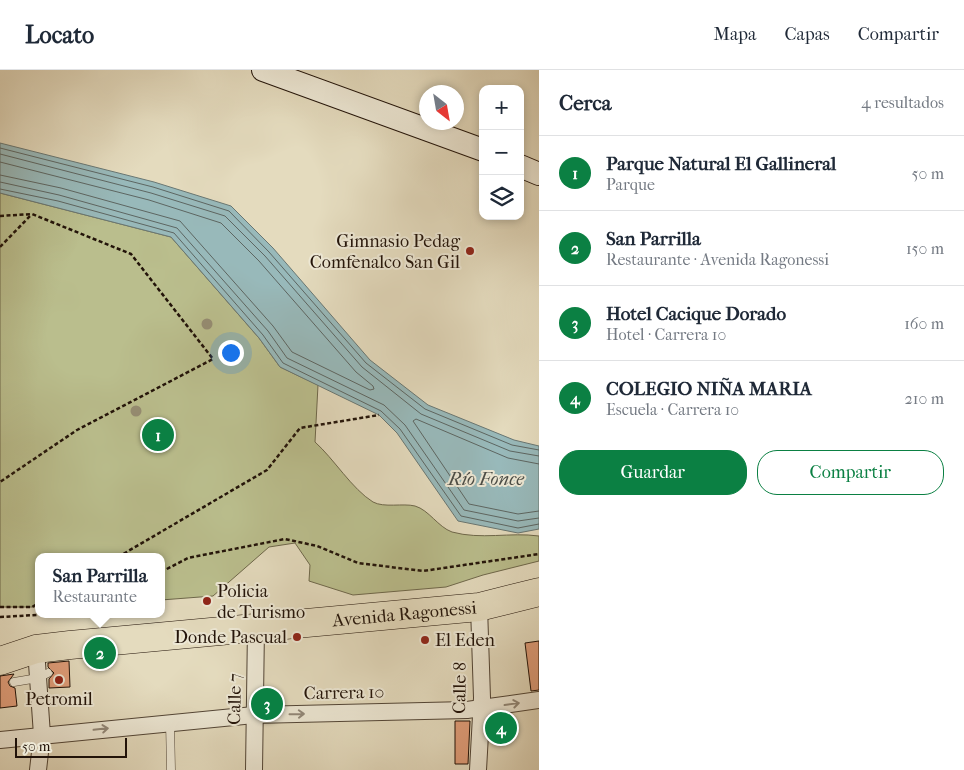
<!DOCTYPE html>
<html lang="es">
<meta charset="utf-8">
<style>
:root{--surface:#fff;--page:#f6f6f7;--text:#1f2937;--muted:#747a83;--line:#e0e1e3;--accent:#0b8043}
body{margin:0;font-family:"IM FELL French Canon",serif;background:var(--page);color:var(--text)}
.controls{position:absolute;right:15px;top:15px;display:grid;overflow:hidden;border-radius:10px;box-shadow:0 2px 8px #0003}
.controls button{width:45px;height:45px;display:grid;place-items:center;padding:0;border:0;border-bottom:1px solid var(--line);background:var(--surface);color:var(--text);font:25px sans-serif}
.compass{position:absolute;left:419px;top:15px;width:45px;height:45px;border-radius:50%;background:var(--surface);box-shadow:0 2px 8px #0003;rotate:149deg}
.scale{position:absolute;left:15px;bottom:12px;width:112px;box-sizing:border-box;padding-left:5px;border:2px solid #221309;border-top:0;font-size:14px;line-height:18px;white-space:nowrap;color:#221309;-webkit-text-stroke:4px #ede8d5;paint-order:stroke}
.you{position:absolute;left:230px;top:282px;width:18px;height:18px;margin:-12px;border:4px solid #fff;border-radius:50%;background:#1a73e8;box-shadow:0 0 0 8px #1a73e833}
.badge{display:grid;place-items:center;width:32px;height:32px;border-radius:50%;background:var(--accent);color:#fff;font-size:16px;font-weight:700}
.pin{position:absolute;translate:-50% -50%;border:2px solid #fff;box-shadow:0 1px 5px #0006}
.popup{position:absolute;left:35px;top:483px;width:130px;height:65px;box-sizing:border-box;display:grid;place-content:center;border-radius:10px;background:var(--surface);filter:drop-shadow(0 1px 4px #0005);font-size:16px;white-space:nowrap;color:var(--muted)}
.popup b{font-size:19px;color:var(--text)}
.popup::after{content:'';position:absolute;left:50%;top:100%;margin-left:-10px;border:10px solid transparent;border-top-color:var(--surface)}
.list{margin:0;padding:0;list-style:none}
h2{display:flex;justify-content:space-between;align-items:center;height:65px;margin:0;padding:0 20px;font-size:21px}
h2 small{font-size:16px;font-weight:400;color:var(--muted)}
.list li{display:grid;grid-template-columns:32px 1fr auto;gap:15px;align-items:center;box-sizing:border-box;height:75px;padding:0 20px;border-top:1px solid var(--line)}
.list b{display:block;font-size:19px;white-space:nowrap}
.list p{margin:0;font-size:16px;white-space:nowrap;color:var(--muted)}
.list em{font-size:16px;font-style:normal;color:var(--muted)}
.actions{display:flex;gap:10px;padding:15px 20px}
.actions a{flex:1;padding:11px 0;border:1px solid var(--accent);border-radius:20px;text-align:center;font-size:18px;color:var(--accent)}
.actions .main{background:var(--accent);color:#fff}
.icon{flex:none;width:28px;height:28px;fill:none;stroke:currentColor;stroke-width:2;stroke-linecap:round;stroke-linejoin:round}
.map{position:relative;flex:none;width:539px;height:700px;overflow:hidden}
header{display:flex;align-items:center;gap:30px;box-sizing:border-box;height:70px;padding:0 25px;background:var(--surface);border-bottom:1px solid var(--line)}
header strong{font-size:24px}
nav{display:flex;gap:28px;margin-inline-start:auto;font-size:18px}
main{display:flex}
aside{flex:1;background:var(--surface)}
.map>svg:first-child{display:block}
.green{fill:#babe8d;stroke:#6e684b}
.water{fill:#98b9ba;stroke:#697773}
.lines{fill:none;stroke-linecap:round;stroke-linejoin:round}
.shore{stroke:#5d6662;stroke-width:1}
.building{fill:#df9d79;stroke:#221309}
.lane-casing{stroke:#524536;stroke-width:9}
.street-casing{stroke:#524536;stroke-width:18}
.secondary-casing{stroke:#221309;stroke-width:24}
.highway-casing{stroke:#221309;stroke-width:29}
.path{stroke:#221309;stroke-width:2.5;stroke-dasharray:4 2.5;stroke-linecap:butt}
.lane{stroke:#ede8d5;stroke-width:8}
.street{stroke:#ede8d5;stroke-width:16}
.secondary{stroke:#ede8d5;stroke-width:22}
.highway{stroke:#e4dbbe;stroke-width:28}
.tree{fill:#968e74}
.oneway{stroke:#928879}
.poi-dot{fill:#8f2418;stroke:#ede8d5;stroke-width:2}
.labels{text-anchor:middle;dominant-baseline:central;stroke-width:4;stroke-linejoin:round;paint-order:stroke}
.poi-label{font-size:18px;fill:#221309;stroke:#ede8d5;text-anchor:end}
.street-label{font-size:18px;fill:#221309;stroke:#ede8d5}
.water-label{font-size:19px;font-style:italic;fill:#4b4d47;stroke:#ede8d5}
</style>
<header>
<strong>Locato</strong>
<nav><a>Mapa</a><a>Capas</a><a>Compartir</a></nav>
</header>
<main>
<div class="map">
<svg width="539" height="700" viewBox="0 0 539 700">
<rect width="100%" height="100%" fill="#e4dbbe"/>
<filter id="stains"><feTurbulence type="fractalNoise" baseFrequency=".004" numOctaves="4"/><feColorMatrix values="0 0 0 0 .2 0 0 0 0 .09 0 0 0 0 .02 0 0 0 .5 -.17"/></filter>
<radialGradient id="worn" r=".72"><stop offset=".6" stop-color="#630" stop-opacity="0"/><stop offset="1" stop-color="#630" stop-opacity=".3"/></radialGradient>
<!-- green -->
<path class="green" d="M0,123L171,167L259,268L280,297L318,315L315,372C334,389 352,419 373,432C384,438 403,433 415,436C429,440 438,457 452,462C481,470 510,462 539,466V491L483,505L446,517L353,525L309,511L310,495L295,473L269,477L213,526L161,530V487H39V537H0Z"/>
<!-- water -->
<polygon class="water" points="0,73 154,112 231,136 273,178 370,290 428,335 514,370 539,376 539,459 518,463 458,451 397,363 379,345 280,297 259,268 171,167 0,123"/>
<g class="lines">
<!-- shore -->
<g class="shore">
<polyline points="0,78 153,117 229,141 269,182 366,293 425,339 512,375 539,380"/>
<polyline points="0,84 151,123 225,146 265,186 362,297 421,344 510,381 539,386"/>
<polyline points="0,92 149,130 221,153 259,191 356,302 373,316 374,319 370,320 292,282 273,256 180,151 61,118 0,105"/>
<polyline points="0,112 59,125 177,158 268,261 287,288 384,335 405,355 464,440 518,451 539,448"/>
<polyline points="0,119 58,131 174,163 263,265 283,293 381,341 400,359 461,446 518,458 539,454"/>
<polyline points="539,394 508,388 416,349 413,351 469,434 518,444 539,441"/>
</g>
</g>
<!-- building -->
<g class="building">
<polygon points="539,571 539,620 531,621 525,573"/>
<polygon points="69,591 70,617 49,618 49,609 54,603 48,597 48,593"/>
<polygon points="14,604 8,612 10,616 15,618 17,636 0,638 0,606"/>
<polygon points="455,651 470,651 468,694 455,694"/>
</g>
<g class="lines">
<defs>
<g id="lane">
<polyline points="14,612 38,608 48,603"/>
<polyline points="170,652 171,700"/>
</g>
<g id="street">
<polyline points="36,579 42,665 38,700"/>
<polyline points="0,670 254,645 467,640 539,630"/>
<polyline points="254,700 256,558"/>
<polyline points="478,700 482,628 479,537"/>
</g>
<g id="secondary">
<polyline points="263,0 483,80"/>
<polyline points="520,96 539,104"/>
</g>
<g id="highway">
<path id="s1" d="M0,591L36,579L70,575L479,537L539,522"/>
</g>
</defs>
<!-- lane casing -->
<use href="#lane" class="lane-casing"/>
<!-- street casing -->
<use href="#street" class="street-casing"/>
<!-- secondary casing -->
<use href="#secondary" class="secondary-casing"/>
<!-- highway casing -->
<use href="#highway" class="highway-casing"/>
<!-- path -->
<g class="path">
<polyline points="0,146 32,144 131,184 213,289 77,360 0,412"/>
<polyline points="0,177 31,145"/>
<polyline points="118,487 267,400 300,358 379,345"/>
<polyline points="161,502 188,488 285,469 317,476 358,493 423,501 539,484"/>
<polyline points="0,537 32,537 39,533"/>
<polyline points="0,547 54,544"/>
</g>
<!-- lane -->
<use href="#lane" class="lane"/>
<!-- street -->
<use href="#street" class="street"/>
<!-- secondary -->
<use href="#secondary" class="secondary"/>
<!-- highway -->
<use href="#highway" class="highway"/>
</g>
<!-- trees -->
<g class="tree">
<circle cx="207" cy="254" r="5.5"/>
<circle cx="136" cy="341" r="5.5"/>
</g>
<!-- one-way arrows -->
<defs><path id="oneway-shaft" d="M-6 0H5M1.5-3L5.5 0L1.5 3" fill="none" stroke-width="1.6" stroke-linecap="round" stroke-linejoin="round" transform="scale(1.25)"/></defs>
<g class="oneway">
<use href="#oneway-shaft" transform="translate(512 634) rotate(-8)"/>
<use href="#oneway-shaft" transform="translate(297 644) rotate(-1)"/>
<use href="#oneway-shaft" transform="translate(101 659) rotate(-6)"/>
</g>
<!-- markers -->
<g class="poi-dot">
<circle cx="470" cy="181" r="5"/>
<circle cx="207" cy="531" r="5"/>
<circle cx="297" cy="567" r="5"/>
<circle cx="425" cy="570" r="5"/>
<circle cx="59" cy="610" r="5"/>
</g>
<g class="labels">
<!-- poi labels -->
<g class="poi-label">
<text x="460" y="171">Gimnasio Pedag<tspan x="460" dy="21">Comfenalco San Gil</tspan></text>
<text x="217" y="521" text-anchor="start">Policia<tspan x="217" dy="21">de Turismo</tspan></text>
<text x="287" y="567">Donde Pascual</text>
<text x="435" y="570" text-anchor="start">El Eden</text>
<text x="59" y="629" text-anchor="middle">Petromil</text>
</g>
<!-- street labels -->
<g class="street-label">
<text stroke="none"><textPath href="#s1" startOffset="408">Avenida Ragonessi</textPath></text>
<text transform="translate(460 618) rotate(-89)">Calle 8</text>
<text transform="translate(344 623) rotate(-1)">Carrera 10</text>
<text transform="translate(235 629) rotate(-89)">Calle 7</text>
</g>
<!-- water labels -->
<g class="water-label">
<text x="486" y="409">Río Fonce</text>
</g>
</g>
<rect width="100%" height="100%" filter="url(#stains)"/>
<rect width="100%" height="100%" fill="url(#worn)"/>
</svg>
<div class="controls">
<button>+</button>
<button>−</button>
<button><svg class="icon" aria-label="layers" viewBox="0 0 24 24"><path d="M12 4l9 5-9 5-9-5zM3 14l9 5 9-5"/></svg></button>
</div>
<svg class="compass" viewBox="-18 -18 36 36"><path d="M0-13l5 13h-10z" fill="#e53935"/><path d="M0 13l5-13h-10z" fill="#747a83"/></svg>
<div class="scale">50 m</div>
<div class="you"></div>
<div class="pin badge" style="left:158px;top:365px">1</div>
<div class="pin badge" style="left:100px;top:583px">2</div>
<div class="popup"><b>San Parrilla</b>Restaurante</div>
<div class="pin badge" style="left:267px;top:634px">3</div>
<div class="pin badge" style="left:501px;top:658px">4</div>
</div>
<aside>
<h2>Cerca<small>4 resultados</small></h2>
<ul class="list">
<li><span class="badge">1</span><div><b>Parque Natural El Gallineral</b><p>Parque</p></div><em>50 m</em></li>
<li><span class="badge">2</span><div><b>San Parrilla</b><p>Restaurante · Avenida Ragonessi</p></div><em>150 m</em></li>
<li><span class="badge">3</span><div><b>Hotel Cacique Dorado</b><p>Hotel · Carrera 10</p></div><em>160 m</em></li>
<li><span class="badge">4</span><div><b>COLEGIO NIÑA MARIA</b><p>Escuela · Carrera 10</p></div><em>210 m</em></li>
</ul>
<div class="actions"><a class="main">Guardar</a><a>Compartir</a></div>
</aside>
</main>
